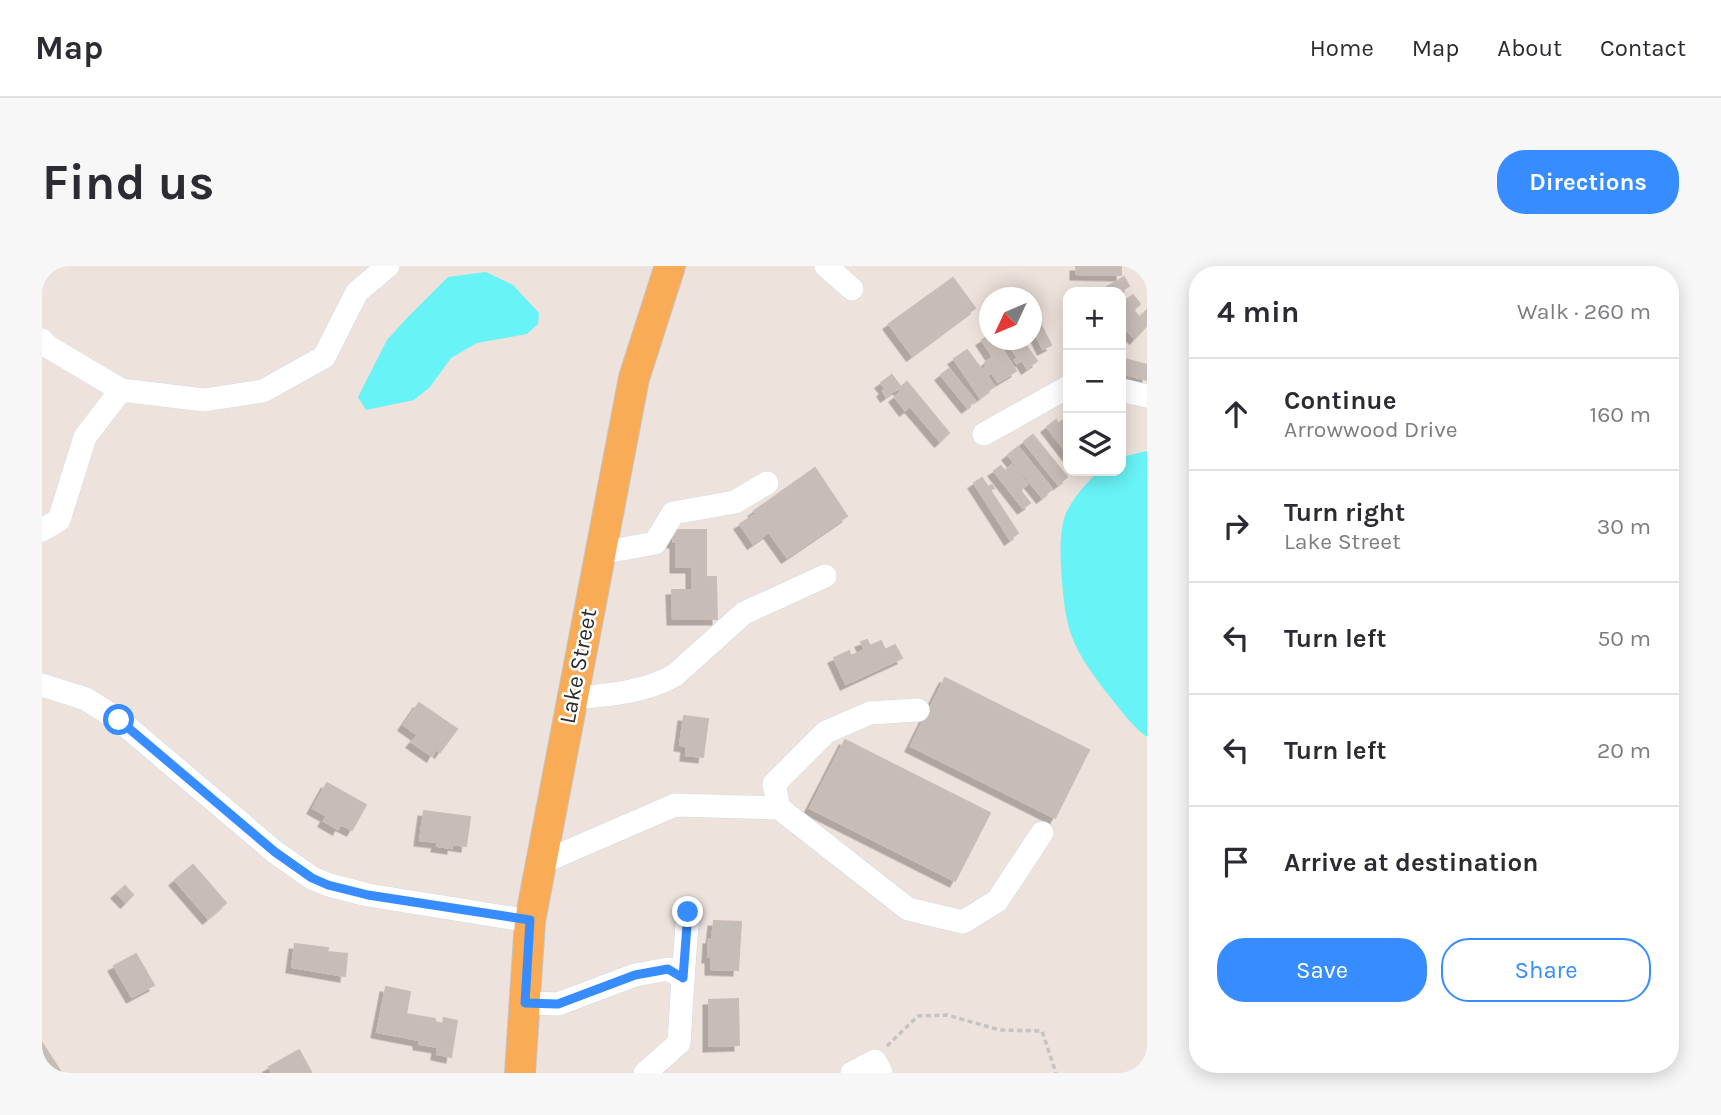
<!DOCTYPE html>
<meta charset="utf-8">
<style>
:root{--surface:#fff;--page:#f7f7f7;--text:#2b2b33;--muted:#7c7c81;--line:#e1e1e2;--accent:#378dff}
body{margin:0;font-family:Karla,sans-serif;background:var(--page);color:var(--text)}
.controls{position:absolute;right:21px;top:21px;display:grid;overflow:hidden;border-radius:14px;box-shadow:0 4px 18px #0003}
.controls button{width:63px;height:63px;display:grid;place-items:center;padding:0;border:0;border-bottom:2px solid var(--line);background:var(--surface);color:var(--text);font:35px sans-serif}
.compass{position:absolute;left:937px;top:21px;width:63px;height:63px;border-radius:50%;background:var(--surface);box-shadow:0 4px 18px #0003;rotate:226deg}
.stop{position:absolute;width:21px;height:21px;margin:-16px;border:5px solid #378dff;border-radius:50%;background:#fff}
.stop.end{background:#378dff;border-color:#fff;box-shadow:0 2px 7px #0008}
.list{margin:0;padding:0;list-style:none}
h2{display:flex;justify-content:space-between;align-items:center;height:91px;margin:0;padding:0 28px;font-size:30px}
h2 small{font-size:23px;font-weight:400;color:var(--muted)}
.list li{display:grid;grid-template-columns:46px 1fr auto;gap:21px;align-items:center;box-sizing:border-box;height:112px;padding:0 28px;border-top:2px solid var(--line)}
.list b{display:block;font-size:26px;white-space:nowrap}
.list p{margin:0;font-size:23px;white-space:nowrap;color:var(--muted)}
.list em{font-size:23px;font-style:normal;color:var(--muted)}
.actions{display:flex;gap:14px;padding:21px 28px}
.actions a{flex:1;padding:16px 0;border:2px solid var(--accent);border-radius:28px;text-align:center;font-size:24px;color:var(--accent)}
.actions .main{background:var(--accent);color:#fff}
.icon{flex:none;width:38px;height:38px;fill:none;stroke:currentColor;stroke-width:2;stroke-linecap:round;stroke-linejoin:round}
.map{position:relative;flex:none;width:1105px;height:807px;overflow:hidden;border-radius:28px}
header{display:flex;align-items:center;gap:42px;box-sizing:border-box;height:98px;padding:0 35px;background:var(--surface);border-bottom:2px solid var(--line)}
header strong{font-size:33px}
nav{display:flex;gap:38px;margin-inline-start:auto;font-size:24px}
.intro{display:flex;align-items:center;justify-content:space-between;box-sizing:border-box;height:168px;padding:0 42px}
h1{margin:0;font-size:49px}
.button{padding:18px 32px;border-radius:28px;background:var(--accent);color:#fff;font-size:24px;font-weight:700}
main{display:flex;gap:42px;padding:0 42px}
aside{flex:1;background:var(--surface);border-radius:28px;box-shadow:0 4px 18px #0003}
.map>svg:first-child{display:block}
.water{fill:#68f3f6}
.building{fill:#c6bcb8;stroke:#c9bdb5;stroke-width:2;filter:url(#shadow)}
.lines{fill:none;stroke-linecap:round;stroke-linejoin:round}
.minor-casing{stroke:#d1d9e4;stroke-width:24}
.major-casing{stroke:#c4c4c4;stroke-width:32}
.path{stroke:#c4c4c4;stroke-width:3.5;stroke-dasharray:5 3.5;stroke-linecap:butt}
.minor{stroke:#fff;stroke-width:23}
.major{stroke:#f9ab55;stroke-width:30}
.route{stroke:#378dff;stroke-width:9}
.labels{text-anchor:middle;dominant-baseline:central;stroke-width:5;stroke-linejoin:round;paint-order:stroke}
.street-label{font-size:23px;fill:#2b2b2b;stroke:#fff}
</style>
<header>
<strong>Map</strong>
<nav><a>Home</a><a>Map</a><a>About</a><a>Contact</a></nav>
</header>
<div class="intro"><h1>Find us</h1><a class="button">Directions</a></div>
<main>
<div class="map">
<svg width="1105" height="807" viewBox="0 0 1105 807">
<defs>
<filter id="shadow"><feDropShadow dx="-5.5" dy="5.5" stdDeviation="0" flood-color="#0004"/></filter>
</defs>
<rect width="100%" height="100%" fill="#eee2dc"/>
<!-- water -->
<g class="water">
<polygon points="444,6 471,19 497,47 496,58 485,68 435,77 409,92 388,121 372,134 324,144 316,131 345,74 363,54 406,11"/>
<path d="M1105,185V471C1090,460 1080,446 1069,432C1028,380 1023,365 1019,300C1018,284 1018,262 1024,247C1031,232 1045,216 1057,205H1079V191Z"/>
</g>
<!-- building -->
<g class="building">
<polygon points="1034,0 1079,0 1079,9 1034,8"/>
<polygon points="1082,11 1087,20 1076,26 1056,26"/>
<polygon points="911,12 933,42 870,89 847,58"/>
<polygon points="1091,29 1098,38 1091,44 1098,52 1105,44 1105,59 1093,72 1085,64 1079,69 1079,37"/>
<polygon points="990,41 1009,79 1001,83 990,60"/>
<polygon points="948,69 948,74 954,74 974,105 956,116 943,97 951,91 940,74"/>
<polygon points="964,74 980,74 995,95 985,102 980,94 975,97 973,94 976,92"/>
<polygon points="925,84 940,104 944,101 948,107 945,110 952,120 938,131 912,93"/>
<polygon points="1079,92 1105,99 1105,114 1079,107"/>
<polygon points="907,103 933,135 925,141 899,109"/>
<polygon points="850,109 858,120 844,130 841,125 844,123 839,117"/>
<polygon points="865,116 907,167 898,175 868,140 863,144 853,131 860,125 857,123"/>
<polygon points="1025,151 1026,152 1026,188 1005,161 1014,154 1016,158"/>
<polygon points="991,169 1025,211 1016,218 982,176"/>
<polygon points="976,181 1010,223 1000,231 966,189"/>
<polygon points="970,199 985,218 978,224 988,237 981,242 952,205 959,200 963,205"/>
<polygon points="773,202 805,250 745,291 727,266 711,277 698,258 714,248 712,245"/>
<polygon points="940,212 946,221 950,219 952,222 948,224 976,267 968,273 932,217"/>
<polygon points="631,264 664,264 664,311 674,311 675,353 631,353 630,324 650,324 650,301 634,301 634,276 631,276"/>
<polygon points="825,374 828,380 839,375 843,384 853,379 860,392 804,418 792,392 807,385 809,390 823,384 819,376"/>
<polygon points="903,412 1047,484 1013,552 869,480"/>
<polygon points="377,437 415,463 398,486 394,483 390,490 370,476 376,469 362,459"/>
<polygon points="642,450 666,453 661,491 644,489 645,480 638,479"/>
<polygon points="803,474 948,547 913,615 768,542"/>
<polygon points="285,517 324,539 310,564 298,558 296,563 282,555 285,550 271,542"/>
<polygon points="382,545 428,551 424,580 410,578 410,582 395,580 396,576 378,574"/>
<polygon points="151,599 184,637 166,652 133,614"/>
<polygon points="83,620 91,629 84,636 75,627"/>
<polygon points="672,655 699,656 696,704 669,703 669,691 666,691 667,673 670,673"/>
<polygon points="253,678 286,682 285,686 305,688 303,710 250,701"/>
<polygon points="94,688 112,719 90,731 72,700"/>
<polygon points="344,721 368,726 364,748 393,753 393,756 401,758 402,752 415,755 409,791 395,788 396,781 377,778 377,774 335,766"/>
<polygon points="696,733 697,779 667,780 667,734"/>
<polygon points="0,777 19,806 17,807 0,807"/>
<polygon points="257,784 269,806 230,807 227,801"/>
</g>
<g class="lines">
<defs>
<g id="minor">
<polyline points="784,0 810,23"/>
<polyline points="0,74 5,80 79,124"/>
<polyline points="1079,124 1105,130"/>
<polyline points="942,168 1026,121"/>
<polyline points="0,264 17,254 43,171 79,124 162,134 221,125 282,91 315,26 346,0"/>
<polyline points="558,287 613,277 631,247 693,236 725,217"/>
<polyline points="0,419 44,433 77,454 233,586 270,612 287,619 326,629 488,655"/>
<path d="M530,432C565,429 602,427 633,409L702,347L783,310"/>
<polyline points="737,542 732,518 784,466 828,447 876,444"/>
<polyline points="499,597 633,539 737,542 866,643 921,656 955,635 1000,567"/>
<polyline points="641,712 646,646"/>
<polyline points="483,737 516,738 593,709 626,703 641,712 637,777 603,807"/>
<polyline points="810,807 833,795 839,807"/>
</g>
<polyline id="major" points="478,807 488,655 592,112 628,0"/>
</defs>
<!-- minor casing -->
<use href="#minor" class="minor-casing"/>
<!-- major casing -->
<use href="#major" class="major-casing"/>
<!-- path -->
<polyline class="path" points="845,780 876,750 905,749 958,764 1000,765 1014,807"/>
<!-- minor -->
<use href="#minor" class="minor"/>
<!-- major -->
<use href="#major" class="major"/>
</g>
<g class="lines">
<!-- route -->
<polyline class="route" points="77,454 233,586 270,612 286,619 326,629 488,654 483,737 516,738 593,709 626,703 641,712 646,646"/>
</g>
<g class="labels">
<!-- street labels -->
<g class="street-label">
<text transform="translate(536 400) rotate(-79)">Lake Street</text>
</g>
</g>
</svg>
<div class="controls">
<button>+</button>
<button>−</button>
<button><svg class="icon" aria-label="layers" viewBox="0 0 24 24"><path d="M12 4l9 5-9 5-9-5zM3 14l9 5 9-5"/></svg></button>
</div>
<svg class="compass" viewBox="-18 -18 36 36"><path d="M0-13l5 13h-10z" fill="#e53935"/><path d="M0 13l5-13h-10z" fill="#7c7c81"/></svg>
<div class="stop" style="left:77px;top:454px"></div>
<div class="stop end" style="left:646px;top:646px"></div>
</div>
<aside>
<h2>4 min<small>Walk · 260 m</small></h2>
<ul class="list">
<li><svg class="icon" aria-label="ahead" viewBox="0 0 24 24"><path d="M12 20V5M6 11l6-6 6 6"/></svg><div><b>Continue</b><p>Arrowwood Drive</p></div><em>160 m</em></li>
<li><svg class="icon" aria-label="right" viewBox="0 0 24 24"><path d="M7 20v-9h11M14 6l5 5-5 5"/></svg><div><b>Turn right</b><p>Lake Street</p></div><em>30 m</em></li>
<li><svg class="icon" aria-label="left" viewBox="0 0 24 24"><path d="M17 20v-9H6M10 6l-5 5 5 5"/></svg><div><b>Turn left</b></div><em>50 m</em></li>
<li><svg class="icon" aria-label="left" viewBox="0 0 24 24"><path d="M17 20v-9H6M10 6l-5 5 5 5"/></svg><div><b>Turn left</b></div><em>20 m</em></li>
<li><svg class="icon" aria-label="arrive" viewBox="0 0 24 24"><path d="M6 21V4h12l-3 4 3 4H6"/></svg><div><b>Arrive at destination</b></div></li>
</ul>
<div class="actions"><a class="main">Save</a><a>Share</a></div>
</aside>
</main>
